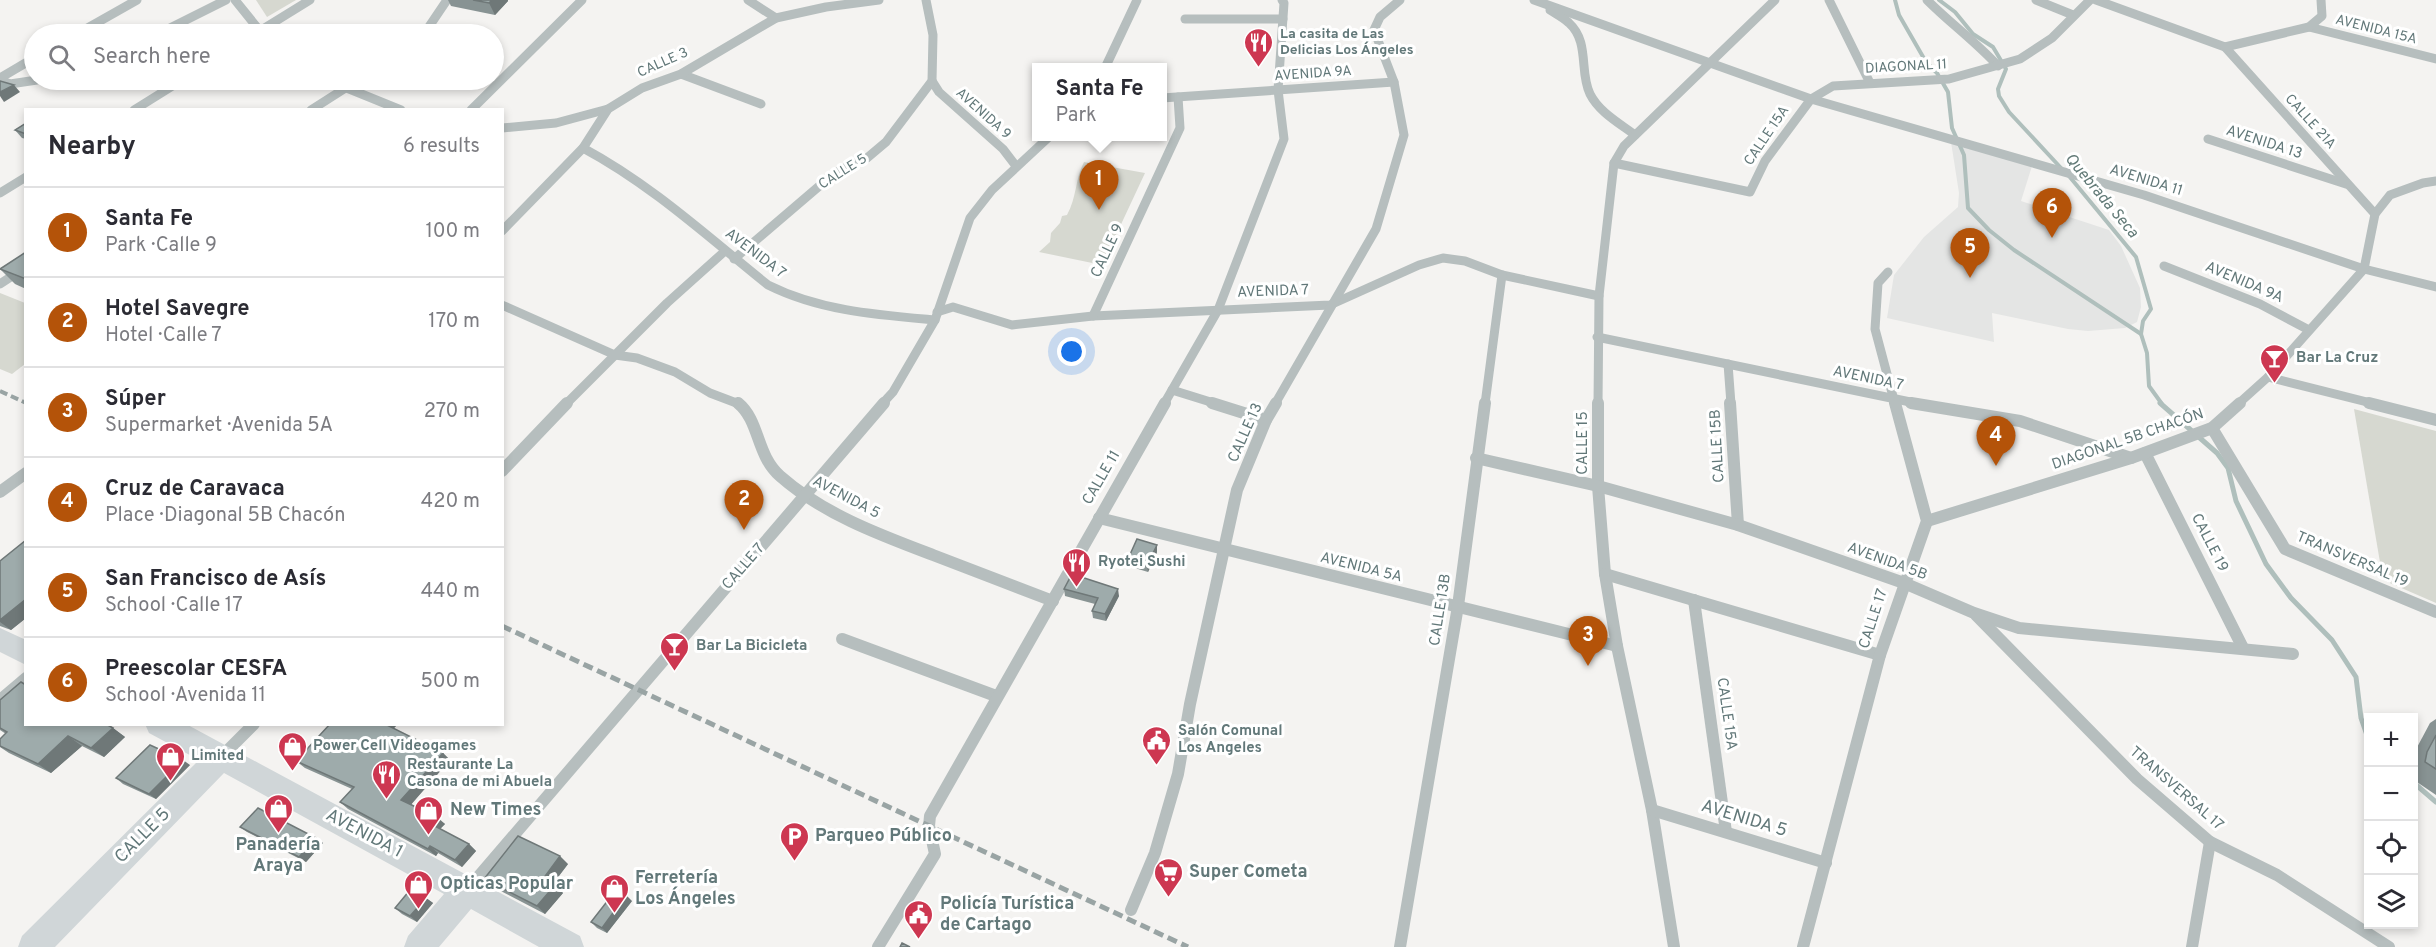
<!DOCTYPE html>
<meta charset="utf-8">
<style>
:root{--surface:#fff;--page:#f7f7f7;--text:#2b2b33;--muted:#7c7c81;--line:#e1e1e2;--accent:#b45309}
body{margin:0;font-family:Overpass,sans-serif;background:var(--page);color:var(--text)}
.controls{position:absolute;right:18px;bottom:18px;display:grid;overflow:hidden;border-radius:0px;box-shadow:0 3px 9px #0003}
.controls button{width:54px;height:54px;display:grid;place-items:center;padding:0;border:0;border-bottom:2px solid var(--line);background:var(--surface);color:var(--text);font:30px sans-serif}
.you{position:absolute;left:1072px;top:352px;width:21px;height:21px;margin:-15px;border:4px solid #fff;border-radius:50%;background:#1a73e8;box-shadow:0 0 0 9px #1a73e833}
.badge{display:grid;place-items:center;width:39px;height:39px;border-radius:50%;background:var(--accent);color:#fff;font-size:20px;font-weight:700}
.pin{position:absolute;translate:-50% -50px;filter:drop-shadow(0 2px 3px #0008)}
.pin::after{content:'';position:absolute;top:32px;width:21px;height:18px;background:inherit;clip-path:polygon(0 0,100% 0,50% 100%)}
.popup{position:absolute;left:1032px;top:63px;width:135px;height:78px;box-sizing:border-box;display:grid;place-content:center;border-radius:0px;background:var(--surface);filter:drop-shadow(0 2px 4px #0005);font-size:20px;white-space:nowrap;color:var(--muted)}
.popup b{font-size:22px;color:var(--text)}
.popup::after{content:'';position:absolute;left:50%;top:100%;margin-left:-12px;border:12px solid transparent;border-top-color:var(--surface)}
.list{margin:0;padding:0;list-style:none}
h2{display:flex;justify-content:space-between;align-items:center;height:78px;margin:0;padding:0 24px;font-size:26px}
h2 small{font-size:20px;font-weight:400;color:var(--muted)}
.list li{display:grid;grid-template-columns:39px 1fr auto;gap:18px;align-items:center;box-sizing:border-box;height:90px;padding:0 24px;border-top:2px solid var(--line)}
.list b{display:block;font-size:22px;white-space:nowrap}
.list p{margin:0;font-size:20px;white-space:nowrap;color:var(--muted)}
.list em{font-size:20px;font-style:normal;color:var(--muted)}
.icon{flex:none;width:33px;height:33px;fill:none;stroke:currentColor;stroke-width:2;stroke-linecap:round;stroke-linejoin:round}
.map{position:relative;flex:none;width:2436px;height:947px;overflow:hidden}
.search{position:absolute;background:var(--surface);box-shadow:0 3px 9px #0003;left:24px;top:24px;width:480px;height:66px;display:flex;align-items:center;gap:15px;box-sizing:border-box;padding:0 21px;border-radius:33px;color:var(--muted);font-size:22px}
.panel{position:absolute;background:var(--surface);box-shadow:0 3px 9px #0003;left:24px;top:108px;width:480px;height:618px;border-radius:0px}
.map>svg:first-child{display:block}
.built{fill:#e4e5e4}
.green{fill:#d6d8d0}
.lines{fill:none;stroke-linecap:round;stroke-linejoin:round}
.stream-far1{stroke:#afbfbc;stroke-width:4}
.stream{stroke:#afbfbc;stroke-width:5}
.minor-far1{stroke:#b6bebe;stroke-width:9}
.minor{stroke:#b6bebe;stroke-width:12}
.major{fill:#d0d6d8;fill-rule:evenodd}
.rail-far1{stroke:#99a4a4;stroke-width:4;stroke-dasharray:8 4;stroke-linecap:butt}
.rail{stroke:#99a4a4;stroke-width:5;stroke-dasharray:10 5;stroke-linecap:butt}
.wall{fill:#889393}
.shaded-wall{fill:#6f7878}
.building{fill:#9eabab;stroke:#6f7878;stroke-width:1.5}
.labels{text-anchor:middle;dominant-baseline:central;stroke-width:6;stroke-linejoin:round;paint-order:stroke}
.far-street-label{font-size:14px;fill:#627879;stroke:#fff}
.far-poi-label{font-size:14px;font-weight:bold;fill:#627879;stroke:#fff;text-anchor:start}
.street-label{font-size:15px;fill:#627879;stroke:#fff}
.poi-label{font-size:15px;font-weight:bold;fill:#627879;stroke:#fff;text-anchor:start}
.water-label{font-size:16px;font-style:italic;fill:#637b78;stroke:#fff}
.near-poi-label{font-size:18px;font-weight:bold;fill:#627879;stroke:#fff;text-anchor:start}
.near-street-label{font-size:18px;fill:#627879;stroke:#fff}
</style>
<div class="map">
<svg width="2436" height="947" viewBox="0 0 2436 947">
<rect width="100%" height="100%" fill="#f4f3f1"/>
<!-- built -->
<polygon class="built" points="1951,142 2032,166 2021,201 2109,230 2121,246 2140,288 2141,307 2137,322 2125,328 2088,331 2068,329 1992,313 1994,342 1887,318 1894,275 1924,237 1958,207 1959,193"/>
<!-- green -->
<g class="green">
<polygon points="256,0 296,0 267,17"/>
<path d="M1084,162L1145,173L1102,265L1039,252L1050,242L1051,233L1060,223L1062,216L1067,215C1077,197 1075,179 1084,162Z"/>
<polygon points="0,293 25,303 25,364 12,374 0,369"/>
<polygon points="2354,409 2436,431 2436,603 2383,580"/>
</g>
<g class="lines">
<!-- stream-far1 -->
<g class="stream-far1">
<polyline points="1895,0 1899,15 1926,62 1937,73 1948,92 1952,128 1964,155 1968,208 1989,230 2014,250 2141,334"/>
<polyline points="1939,0 1955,12 1973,34 1993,47 2006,69 1998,89 1999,96 2009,112 2061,168"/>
<polyline points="2069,176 2136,257 2151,309 2143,321 2141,334 2147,353 2149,386 2162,404"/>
</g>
<!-- stream -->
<g class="stream">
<polyline points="2160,403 2217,453 2228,468 2236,501 2266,564 2291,598 2332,640 2356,677 2361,718 2368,738"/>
<polyline points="2414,783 2436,802"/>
</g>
<!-- minor-far1 -->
<g class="minor-far1">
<polyline points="235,0 260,31"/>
<polyline points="748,0 776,18"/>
<polyline points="1534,0 1811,99 2144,195 2364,269 2436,287"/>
<polyline points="1829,0 1870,83"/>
<path d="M1927,0C1950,23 1976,42 1998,66"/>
<polyline points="2036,0 2073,15"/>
<polyline points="2096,0 2225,47 2375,214"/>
<path d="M1550,10C1556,14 1564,18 1569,23C1590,42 1579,72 1590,94C1599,112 1619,123 1635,135"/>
<polyline points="1185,19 1283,19"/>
<polyline points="2309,27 2436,59"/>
<polyline points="77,34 137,0"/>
<polyline points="158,34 226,0"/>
<polyline points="255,34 310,0"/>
<polyline points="424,34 447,0"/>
<polyline points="2225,47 2309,27 2322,16 2321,0"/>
<polyline points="1105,68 1137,0"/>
<polyline points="681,74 761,104"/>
<polyline points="0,78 34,58"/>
<polyline points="0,80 10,84 37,80"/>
<polyline points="327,80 401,110"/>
<polyline points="932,81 939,92 1003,149 1016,166"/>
<polyline points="1162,98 1394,82"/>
<polyline points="134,110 182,80"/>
<polyline points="311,110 358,80"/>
<polyline points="471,110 582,0"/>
<polyline points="502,128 556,123 608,109"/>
<polyline points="2208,139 2346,184"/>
<path d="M583,148C652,185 708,237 768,285C820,311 878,315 935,320"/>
<polyline points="1614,163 1750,192 1765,161 1811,99 1833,86 1949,79 2020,59 2052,38 2090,0"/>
<polyline points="0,193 26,177"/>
<polyline points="502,231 583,148 608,109 642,88 681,74 776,18 826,7 879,0"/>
<polyline points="734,259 824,182 842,169 867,158 886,142 932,81 933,35 926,0"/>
<polyline points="2164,266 2260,304 2309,330"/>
<polyline points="1888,272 1878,283 1875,329 1895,404"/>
<polyline points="0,284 26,267"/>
<polyline points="502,305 615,355 637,358 675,372 710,393 739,404"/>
<polyline points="937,312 953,307 1012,325 1093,316 1330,305 1419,265 1443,258 1465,261 1502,275 1599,296"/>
<polyline points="1093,316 1180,128 1178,97"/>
<polyline points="1597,337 1920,404"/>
<polyline points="1728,364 1731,404"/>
<polyline points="2268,377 2375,404"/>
<polyline points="1172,390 1217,404"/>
<polyline points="566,404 667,303 725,251"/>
<polyline points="882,404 893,392 935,320 970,218 992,190 1050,136"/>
<polyline points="1164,404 1218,310 1284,139 1278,90 1284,3 1282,0"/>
<polyline points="1275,404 1376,229 1404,135 1394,82 1374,30 1380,17 1400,0"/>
<polyline points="1485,404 1502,275"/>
<polyline points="1598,404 1599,296 1614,163 1624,146 1775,0"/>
<polyline points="2238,404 2268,377 2364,269 2375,214 2390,195 2423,183 2436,181"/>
</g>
<!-- minor -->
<g class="minor">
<path d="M738,403C760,421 756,455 780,476C823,514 880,535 933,555C973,570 1013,586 1053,601"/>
<polyline points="1212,403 1266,420"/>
<polyline points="1598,403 1598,486 1605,574 1617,646 1652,810 1674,947"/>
<polyline points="1730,403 1738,525"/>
<polyline points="1911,403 2020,421 2131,458"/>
<polyline points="2369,403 2436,420"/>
<polyline points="2212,428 2285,549 2436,612"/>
<polyline points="2145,453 2243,648"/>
<polyline points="1476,458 1598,486 1738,525 1904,583 1974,613 2019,628 2293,654"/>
<polyline points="502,471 567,403"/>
<polyline points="0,492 26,473"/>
<polyline points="1099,518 1617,646"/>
<polyline points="1927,521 2131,458 2212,428 2240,403"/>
<polyline points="1605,574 1880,655"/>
<polyline points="1694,600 1726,832"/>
<polyline points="1976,615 2137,779 2210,842 2277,875 2389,947"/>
<polyline points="842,639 996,696"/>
<polyline points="0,700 26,678"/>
<polyline points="221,757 254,724"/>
<polyline points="1652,810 1826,863"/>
<polyline points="467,890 884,403"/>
<polyline points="1131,910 1155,853 1178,774 1190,704 1237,490 1266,420 1276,403"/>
<polyline points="878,947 935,854 929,826 930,816 1165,403"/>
<polyline points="1400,947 1458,606 1485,403"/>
<polyline points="1803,947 1880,655 1927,521 1895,403"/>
<polyline points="2192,947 2210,842"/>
</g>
<!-- major -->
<g class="major">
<polygon points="0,628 26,640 26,665 0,652"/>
<polygon points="145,724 186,724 580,936 584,947 539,947 471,909 439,947 404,947 408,936 444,894 224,773 55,947 18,947 22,936 199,760 149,733"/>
</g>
<!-- rail-far1 -->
<polyline class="rail-far1" points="0,391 26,403"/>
<!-- rail -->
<polyline class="rail" points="502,626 1188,947"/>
</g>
<!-- wall -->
<g class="wall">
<polygon points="448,0 508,0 508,1 495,15 451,6"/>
<polygon points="26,123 26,139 22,138 15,130"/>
<polygon points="26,252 26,289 15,284 0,269"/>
<polygon points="26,540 26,618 11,630 0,626 0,561"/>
<polygon points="1157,545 1157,552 1148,572 1128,566 1128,559"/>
<polygon points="1064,589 1119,596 1106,621 1093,618 1092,611 1095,604 1065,596"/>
<polygon points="0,700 26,724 113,728 125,737 104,757 82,746 51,773 9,753 0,747 0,739 6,734 0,730"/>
<polygon points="2436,719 2436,795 2414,780 2414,753 2430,723"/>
<polygon points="330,724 394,724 396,726 393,729 443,753 450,760 411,804 445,824 440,829 469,844 476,851 462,867 438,853 436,856 348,809 340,802 352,789 305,768 296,761"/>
<polygon points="190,765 156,799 123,784 116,778"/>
<polygon points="240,827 316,838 323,843 306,862 247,832"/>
<polygon points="568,864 553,884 563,893 545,914 493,887 484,879"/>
<polygon points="426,898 433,903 417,922 402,914 395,908"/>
<polygon points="632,901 607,933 597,928 591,922"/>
</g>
<!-- shaded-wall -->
<g class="shaded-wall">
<polygon points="492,0 508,0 508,1 495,15 489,3"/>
<polygon points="14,85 20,92 4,102 0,96 0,92"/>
<polygon points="1157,545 1157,552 1148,572 1147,565"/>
<polygon points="1118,589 1119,596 1106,621 1105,614"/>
<polygon points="26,599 26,618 11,630 0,622 0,620"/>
<polygon points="384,724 394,724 396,726 391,731"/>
<polygon points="113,728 125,737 104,757 91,748"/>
<polygon points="68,736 82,746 51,773 38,764"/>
<polygon points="443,753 450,760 409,807 401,800"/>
<polygon points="183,760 190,765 156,799 149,794"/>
<polygon points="437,817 445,824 438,831 431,824"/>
<polygon points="316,838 323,843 306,862 299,857"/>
<polygon points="469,844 476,851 462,867 455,860"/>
<polygon points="430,846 438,853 436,856 428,849"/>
<polygon points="560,856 568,864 551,886 543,879"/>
<polygon points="555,885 563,893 545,914 537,906"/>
<polygon points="626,895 632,901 607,933 602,928"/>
<polygon points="426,898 433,903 417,922 410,916"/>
</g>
<!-- building -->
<g class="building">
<polygon points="473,0 492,0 489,3"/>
<polygon points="0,81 14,85 0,92"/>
<polygon points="26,123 26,134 15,130"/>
<polygon points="26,252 26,279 0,269"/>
<polygon points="1137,539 1157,545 1147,565 1128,559"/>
<polygon points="26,540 26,599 0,620 0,561"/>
<polygon points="1072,574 1118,589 1105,614 1092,611 1098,598 1064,589"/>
<polygon points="21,682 26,685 26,724 106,724 113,728 91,748 68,736 38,764 0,746 0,739 7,732 0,728 0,700"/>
<polygon points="330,724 385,724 443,753 401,800 437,817 431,824 469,844 455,860 430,846 428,849 340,802 354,787 296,761"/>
<polygon points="2436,735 2436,769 2425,762 2427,752"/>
<polygon points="150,745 183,760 149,794 116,778"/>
<polygon points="258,808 316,838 299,857 240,827"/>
<polygon points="518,836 560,856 543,879 555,885 537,906 484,879"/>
<polygon points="410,890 426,898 410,916 395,908"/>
<polygon points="616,890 626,895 602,928 591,922"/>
<polygon points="902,943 910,947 900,947"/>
</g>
<!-- icons -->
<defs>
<symbol id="restaurant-pin" viewBox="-11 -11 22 30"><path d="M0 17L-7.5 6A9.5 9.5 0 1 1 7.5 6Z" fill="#cd3751" stroke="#fff"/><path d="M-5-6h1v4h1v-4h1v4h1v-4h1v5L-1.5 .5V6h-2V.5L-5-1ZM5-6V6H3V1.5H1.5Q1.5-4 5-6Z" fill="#fff"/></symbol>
<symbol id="bar-pin" viewBox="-11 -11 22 30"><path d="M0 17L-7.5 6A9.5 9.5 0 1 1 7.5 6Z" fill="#cd3751" stroke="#fff"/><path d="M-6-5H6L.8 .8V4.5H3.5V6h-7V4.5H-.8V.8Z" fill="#fff"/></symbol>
<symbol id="civic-pin" viewBox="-11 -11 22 30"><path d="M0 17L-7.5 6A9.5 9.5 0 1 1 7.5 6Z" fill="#cd3751" stroke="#fff"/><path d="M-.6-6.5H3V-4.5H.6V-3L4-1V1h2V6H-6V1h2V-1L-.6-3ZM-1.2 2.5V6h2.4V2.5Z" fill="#fff"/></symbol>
<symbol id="shop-pin" viewBox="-11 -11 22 30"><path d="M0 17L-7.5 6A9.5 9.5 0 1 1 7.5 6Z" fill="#cd3751" stroke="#fff"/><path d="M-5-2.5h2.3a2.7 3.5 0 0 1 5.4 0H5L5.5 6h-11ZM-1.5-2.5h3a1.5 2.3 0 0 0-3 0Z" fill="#fff"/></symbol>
<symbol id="parking-pin" viewBox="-11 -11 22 30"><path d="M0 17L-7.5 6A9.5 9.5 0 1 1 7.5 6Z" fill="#cd3751" stroke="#fff"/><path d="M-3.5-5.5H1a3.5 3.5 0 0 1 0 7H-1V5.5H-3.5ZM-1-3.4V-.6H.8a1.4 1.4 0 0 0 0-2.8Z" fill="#fff"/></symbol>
<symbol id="supermarket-pin" viewBox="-11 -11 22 30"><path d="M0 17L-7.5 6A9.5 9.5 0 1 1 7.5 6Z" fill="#cd3751" stroke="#fff"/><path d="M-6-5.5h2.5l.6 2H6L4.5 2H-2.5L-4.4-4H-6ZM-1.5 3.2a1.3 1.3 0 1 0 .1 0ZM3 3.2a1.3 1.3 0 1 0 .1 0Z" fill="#fff"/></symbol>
</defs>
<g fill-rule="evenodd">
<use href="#restaurant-pin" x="1242" y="26" width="33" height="45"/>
<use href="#bar-pin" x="2258" y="342" width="33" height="45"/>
<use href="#restaurant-pin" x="1060" y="546" width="33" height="45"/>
<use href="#bar-pin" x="658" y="630" width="33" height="45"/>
<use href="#civic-pin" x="1140" y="724" width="33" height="45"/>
<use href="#shop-pin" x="276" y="730" width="33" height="45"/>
<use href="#shop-pin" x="154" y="740" width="33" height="45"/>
<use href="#restaurant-pin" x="370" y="758" width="33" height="45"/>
<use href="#shop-pin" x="262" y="792" width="33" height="45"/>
<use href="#shop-pin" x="412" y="794" width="33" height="45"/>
<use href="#parking-pin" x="778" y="820" width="33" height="45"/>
<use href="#supermarket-pin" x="1152" y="856" width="33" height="45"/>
<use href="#shop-pin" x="402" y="868" width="33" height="45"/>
<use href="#shop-pin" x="598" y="872" width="33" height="45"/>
<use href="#civic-pin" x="902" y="898" width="33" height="45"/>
</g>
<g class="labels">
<!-- far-street labels -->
<g class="far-street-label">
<text transform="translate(2376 30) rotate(14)">AVENIDA 15A</text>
<text transform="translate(663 63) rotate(-24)">CALLE 3</text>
<text transform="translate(1906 67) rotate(-3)">DIAGONAL 11</text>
<text transform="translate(1313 74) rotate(-4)">AVENIDA 9A</text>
<text transform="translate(983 114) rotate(42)">AVENIDA 9</text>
<text transform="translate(2310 122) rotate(48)">CALLE 21A</text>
<text transform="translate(1767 136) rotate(-56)">CALLE 15A</text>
<text transform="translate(843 172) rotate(-32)">CALLE 5</text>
</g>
<!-- far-poi labels -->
<g class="far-poi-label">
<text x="1280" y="34">La casita de Las<tspan x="1280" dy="16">Delicias Los Ángeles</tspan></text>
</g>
<!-- street labels -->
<g class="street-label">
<text transform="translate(2264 143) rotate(18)">AVENIDA 13</text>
<text transform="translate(2146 181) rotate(17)">AVENIDA 11</text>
<text transform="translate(1108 251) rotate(-65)">CALLE 9</text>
<text transform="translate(755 254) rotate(37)">AVENIDA 7</text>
<text transform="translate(2244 283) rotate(23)">AVENIDA 9A</text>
<text transform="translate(1273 292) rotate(-2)">AVENIDA 7</text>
<text transform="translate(1868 379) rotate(12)">AVENIDA 7</text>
<text transform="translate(1246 433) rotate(-66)">CALLE 13</text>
<text transform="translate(2128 440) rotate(-19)">DIAGONAL 5B CHACÓN</text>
<text transform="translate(1583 443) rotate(-90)">CALLE 15</text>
<text transform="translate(1718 446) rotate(-93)">CALLE 15B</text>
<text transform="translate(1102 478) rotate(-60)">CALLE 11</text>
<text transform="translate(846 498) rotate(28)">AVENIDA 5</text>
<text transform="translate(2209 543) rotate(63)">CALLE 19</text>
<text transform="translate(2352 560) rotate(23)">TRANSVERSAL 19</text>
<text transform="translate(1887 562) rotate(20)">AVENIDA 5B</text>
<text transform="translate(744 567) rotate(-49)">CALLE 7</text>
<text transform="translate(1361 568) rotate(14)">AVENIDA 5A</text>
<text transform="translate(1441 610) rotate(-81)">CALLE 13B</text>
<text transform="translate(1874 619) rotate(-72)">CALLE 17</text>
<text transform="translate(1726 714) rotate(82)">CALLE 15A</text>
<text transform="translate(2176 789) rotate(41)">TRANSVERSAL 17</text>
</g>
<!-- poi labels -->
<g class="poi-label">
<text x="2296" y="358">Bar La Cruz</text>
<text x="1098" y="562">Ryotei Sushi</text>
<text x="696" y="646">Bar La Bicicleta</text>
<text x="1178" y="731">Salón Comunal<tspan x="1178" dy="17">Los Angeles</tspan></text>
<text x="313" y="746">Power Cell Videogames</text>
<text x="191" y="756">Limited</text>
<text x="407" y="765">Restaurante La<tspan x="407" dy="17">Casona de mi Abuela</tspan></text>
</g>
<!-- water labels -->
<g class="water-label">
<text transform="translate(2101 196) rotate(50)">Quebrada Seca</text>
</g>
<!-- near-poi labels -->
<g class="near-poi-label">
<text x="450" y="810">New Times</text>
<text x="815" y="836">Parqueo Público</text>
<text x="278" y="845" text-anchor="middle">Panadería<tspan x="278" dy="21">Araya</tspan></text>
<text x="1189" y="872">Super Cometa</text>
<text x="635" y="878">Ferretería<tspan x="635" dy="21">Los Ángeles</tspan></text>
<text x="440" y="884">Opticas Popular</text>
<text x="940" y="904">Policía Turística<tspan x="940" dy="21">de Cartago</tspan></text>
</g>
<!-- near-street labels -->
<g class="near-street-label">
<text transform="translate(1744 819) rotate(17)">AVENIDA 5</text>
<text transform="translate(364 834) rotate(28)">AVENIDA 1</text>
<text transform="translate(143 836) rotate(-45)">CALLE 5</text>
</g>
</g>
</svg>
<div class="controls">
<button>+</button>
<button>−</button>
<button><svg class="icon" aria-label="locate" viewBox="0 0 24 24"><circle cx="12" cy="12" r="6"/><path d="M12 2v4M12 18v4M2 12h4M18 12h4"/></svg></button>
<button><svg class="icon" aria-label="layers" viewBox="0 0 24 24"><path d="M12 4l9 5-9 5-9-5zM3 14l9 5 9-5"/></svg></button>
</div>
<div class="you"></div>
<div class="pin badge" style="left:1099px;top:210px">1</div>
<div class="popup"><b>Santa Fe</b>Park</div>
<div class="pin badge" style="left:744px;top:530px">2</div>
<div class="pin badge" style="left:1588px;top:666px">3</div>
<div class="pin badge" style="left:1996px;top:466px">4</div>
<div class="pin badge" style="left:1970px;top:278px">5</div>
<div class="pin badge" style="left:2052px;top:238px">6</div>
<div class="search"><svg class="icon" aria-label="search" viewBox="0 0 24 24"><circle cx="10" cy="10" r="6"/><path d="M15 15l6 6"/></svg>Search here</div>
<section class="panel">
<h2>Nearby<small>6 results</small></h2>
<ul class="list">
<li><span class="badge">1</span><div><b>Santa Fe</b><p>Park · Calle 9</p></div><em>100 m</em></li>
<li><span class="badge">2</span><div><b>Hotel Savegre</b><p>Hotel · Calle 7</p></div><em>170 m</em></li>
<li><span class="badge">3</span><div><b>Súper</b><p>Supermarket · Avenida 5A</p></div><em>270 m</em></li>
<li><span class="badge">4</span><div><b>Cruz de Caravaca</b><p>Place · Diagonal 5B Chacón</p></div><em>420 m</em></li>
<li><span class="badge">5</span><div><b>San Francisco de Asís</b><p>School · Calle 17</p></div><em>440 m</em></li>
<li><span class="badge">6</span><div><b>Preescolar CESFA</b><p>School · Avenida 11</p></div><em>500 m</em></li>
</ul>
</section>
</div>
